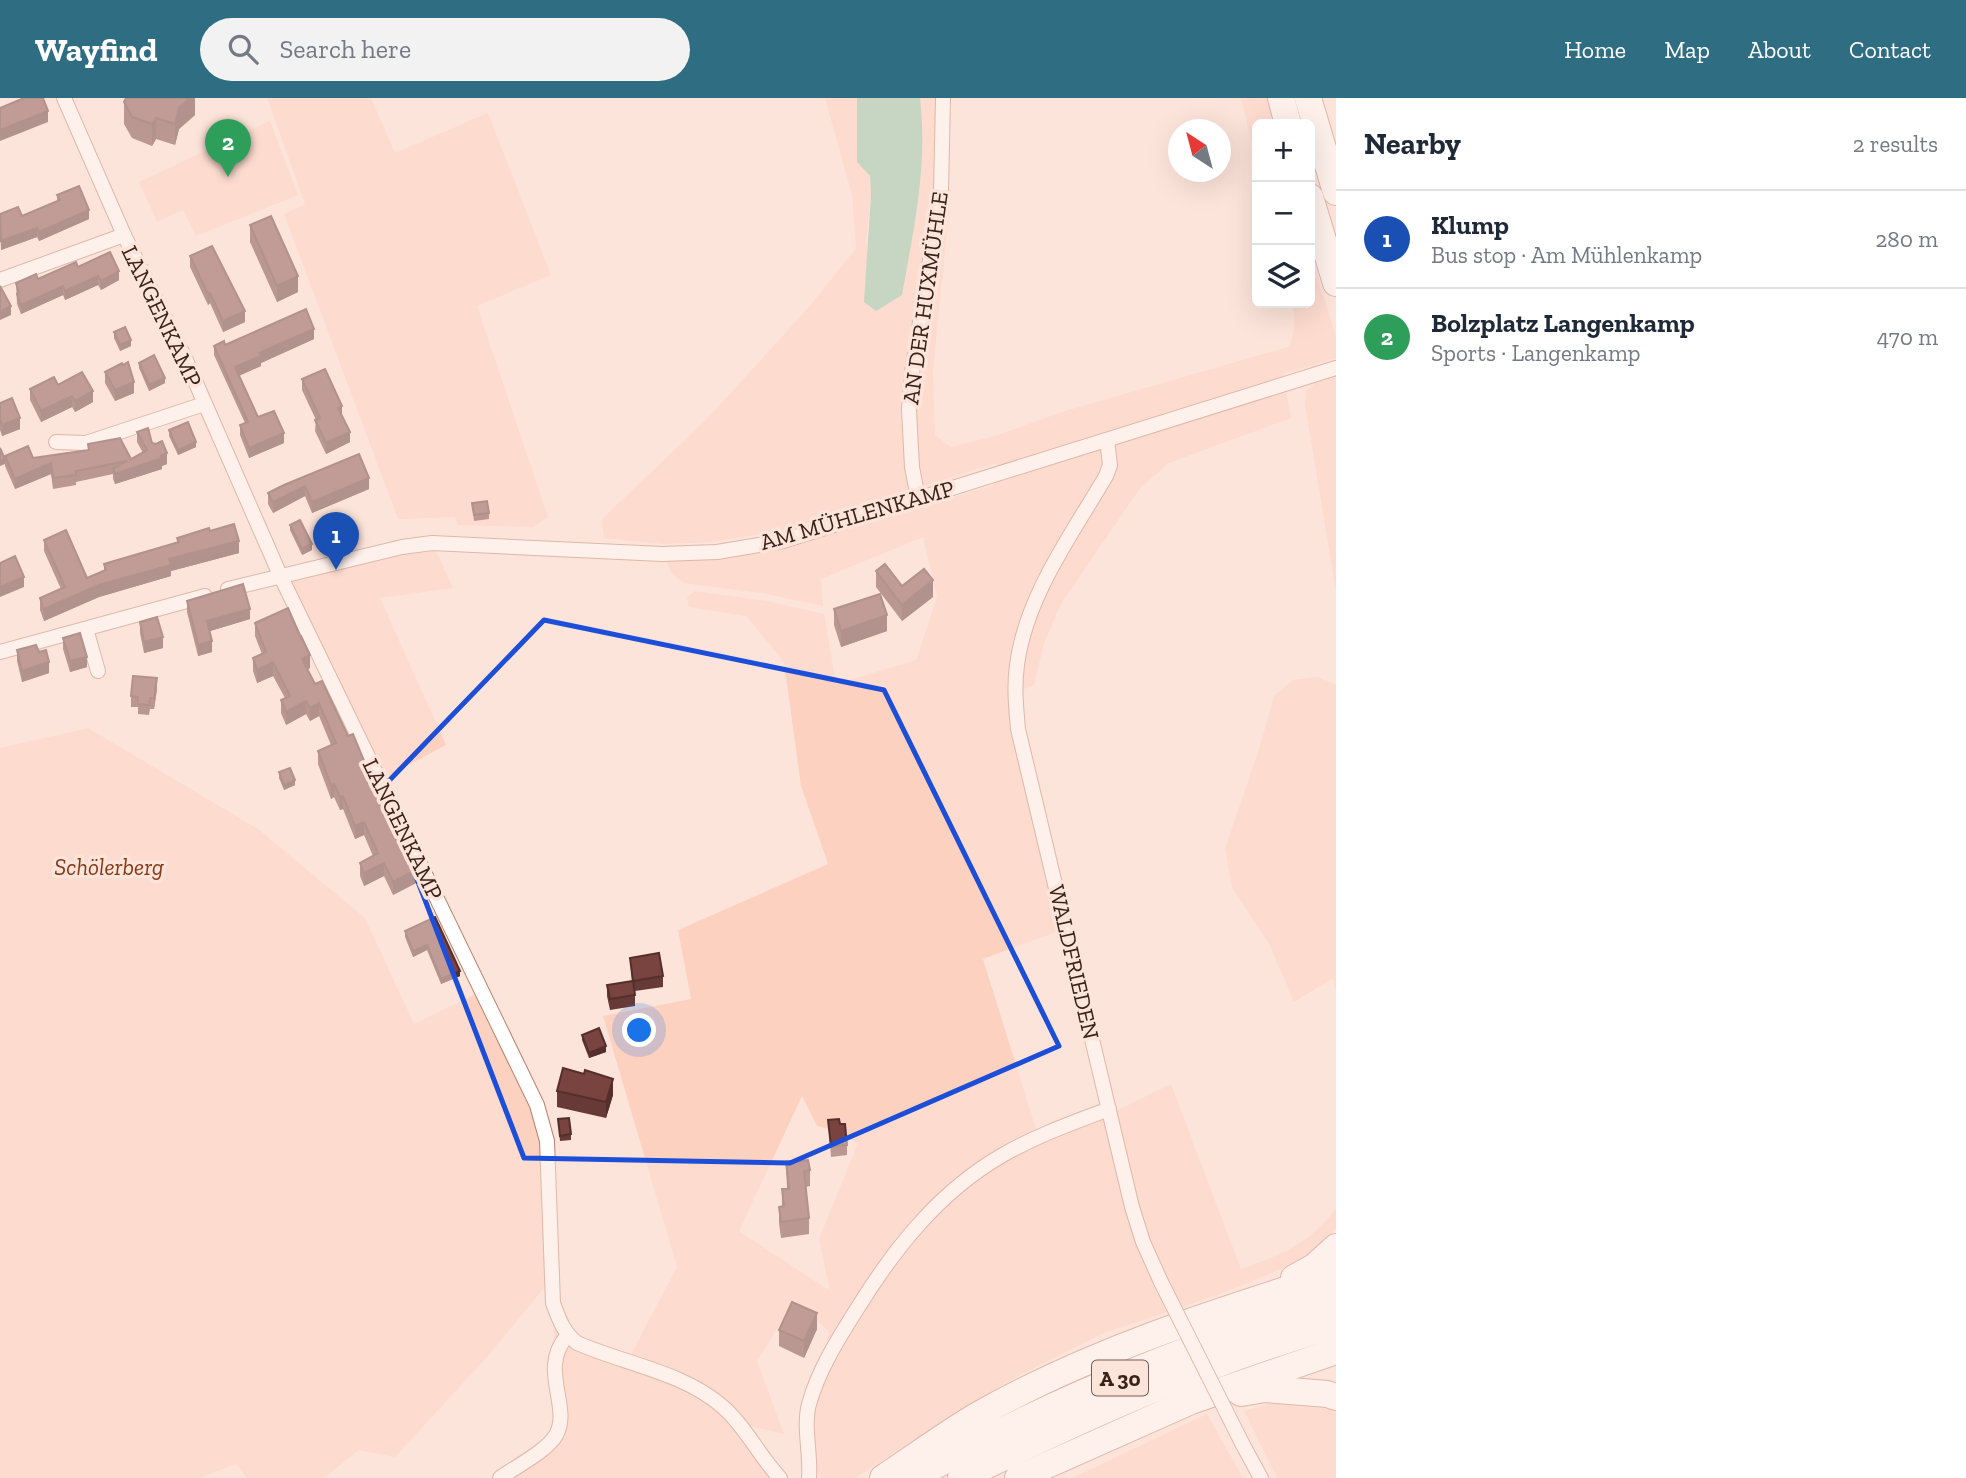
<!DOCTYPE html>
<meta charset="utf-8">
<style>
:root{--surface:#fff;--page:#f2f2f3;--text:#1f2937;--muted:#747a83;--line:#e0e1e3;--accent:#2e6d82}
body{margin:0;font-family:"Zilla Slab",serif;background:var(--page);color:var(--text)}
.controls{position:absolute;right:21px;top:21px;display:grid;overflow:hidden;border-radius:10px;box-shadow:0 7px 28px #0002}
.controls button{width:63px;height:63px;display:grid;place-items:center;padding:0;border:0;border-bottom:2px solid var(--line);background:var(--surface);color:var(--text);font:35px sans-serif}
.compass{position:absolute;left:1168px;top:21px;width:63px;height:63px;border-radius:50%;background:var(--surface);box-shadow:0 7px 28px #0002;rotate:324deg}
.you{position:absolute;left:640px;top:933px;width:24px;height:24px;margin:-18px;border:5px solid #fff;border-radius:50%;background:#1a73e8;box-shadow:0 0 0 10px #1a73e833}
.badge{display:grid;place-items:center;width:46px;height:46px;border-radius:50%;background:var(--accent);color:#fff;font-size:23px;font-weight:700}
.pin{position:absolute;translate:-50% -58px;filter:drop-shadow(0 2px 4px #0008)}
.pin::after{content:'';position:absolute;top:37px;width:24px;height:21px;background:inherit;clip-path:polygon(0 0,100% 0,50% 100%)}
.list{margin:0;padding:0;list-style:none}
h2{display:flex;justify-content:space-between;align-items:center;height:91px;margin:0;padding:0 28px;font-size:30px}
h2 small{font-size:23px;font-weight:400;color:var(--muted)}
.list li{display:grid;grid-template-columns:46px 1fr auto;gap:21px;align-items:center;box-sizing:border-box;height:98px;padding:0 28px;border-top:2px solid var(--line)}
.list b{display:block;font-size:26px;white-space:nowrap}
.list p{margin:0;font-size:23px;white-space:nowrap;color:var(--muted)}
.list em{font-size:23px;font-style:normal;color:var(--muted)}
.icon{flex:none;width:38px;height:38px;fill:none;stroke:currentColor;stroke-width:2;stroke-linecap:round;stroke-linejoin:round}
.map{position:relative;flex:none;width:1336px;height:1380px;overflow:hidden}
header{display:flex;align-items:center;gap:42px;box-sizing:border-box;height:98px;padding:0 35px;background:var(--accent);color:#fff}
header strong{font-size:33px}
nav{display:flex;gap:38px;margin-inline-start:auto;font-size:24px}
.search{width:490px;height:63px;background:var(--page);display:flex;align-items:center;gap:18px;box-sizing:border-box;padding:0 24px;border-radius:38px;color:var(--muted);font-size:26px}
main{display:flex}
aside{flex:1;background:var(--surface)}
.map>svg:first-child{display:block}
.green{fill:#fdd1c0;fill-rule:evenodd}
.water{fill:#83c6a7}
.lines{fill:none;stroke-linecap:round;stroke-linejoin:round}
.street-casing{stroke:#b9826b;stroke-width:16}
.highway-casing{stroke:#b9826b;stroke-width:28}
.street{stroke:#fff;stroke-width:14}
.highway{stroke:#fff;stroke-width:26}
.street-bridge-casing{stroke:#b9826b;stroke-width:16;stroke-linecap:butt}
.street-bridge{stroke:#fff;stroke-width:14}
.wall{fill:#683a37}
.shaded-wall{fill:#552f2d}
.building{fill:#794340;stroke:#552f2d;stroke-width:2}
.marked{fill:none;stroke:#1d4ed8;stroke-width:5;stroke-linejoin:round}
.labels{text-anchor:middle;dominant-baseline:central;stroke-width:7;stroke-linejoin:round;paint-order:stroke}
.shield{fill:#fde4da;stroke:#735c53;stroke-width:2}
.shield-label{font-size:21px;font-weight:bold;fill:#382219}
.street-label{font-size:23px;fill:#382219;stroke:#fde4da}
.park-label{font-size:23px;font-style:italic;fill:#843a17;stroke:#fde4da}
</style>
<header>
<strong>Wayfind</strong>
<div class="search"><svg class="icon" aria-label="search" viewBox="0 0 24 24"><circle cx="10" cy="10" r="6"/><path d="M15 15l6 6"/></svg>Search here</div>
<nav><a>Home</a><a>Map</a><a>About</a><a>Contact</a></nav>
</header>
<main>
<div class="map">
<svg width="1336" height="1380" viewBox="0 0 1336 1380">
<rect width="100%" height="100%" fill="#fde4da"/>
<!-- green -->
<g class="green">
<polygon points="267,0 371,0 395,55 488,15 551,177 477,208 548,419 533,429 458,427 455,419 398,421 284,116 305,106"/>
<path d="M825,0H857V64L870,78L871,96L866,144L876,212L902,197C914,131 928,66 920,0H943L942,94L951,92L933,273L935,337L951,349L995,338L1062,314L1288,249C1296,238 1295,218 1292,205H1310V153L1336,239V260L1283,276L1291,320L1169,365L1141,389L1062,504L1044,545L1034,587L1022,592H1008L1011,633L1059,833L983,861L1040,1044L1092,1025L1171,986L1241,1171C1283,1156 1307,1147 1336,1111V1130L1328,1140L1296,1165L1218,1197L1104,1235L1014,1280L855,1380H822L816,1372L808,1338L829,1234L795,1202L757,1263L784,1336L740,1326L780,1380H500L557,1335L553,1205L568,1238L627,1264L677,1169L603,918L691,901L678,832L828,766L801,688L784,564L746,518L689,509L687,499L695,493L766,503L824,516L836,586L916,562L937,499L923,439L821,481L823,508L767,496L684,485L672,476L666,463L716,461L785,450L994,387L997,365L781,433L711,444L663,446L604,440L602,421L707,321L809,209L856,150L852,97ZM802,998L817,1028L832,1032L858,1045L819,1141L830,1193L739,1133Z"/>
<polygon points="1241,0 1267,0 1274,26 1257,26 1257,65"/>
<polygon points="270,23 298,97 196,138 183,112 157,124 139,84"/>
<polygon points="1336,279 1336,493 1305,306 1306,293 1314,286"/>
<polygon points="436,453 453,490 380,500 446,647 380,682 284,485 404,457"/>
<polygon points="1318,579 1336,587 1336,894 1333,880 1294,904 1269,846 1232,789 1225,751 1260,648 1274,598 1293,582"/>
<polygon points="88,630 258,731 365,820 414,926 482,893 537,1007 552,1180 487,1259 395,1359 359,1352 324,1380 247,1380 236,1366 200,1380 0,1380 0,650"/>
<polygon points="1271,1305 1336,1312 1336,1380 1277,1380 1244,1313"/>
<polygon points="1207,1316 1243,1380 1072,1380"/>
</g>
<!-- water -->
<path class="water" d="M857,0H920C928,66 914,131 902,197L876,213L864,204L871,96L870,78L857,64Z"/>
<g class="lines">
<defs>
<g id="street">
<path d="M64,0L124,137L185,260L280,477L537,1007L547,1043L553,1205C559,1221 563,1234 577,1245C625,1266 683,1274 723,1309C746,1329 759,1358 780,1380"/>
<polyline points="0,182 124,137"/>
<path d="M1107,342L1110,367L1106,378C1072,436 1026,498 1017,567C1014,588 1016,609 1018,631L1132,1109L1143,1144L1161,1184"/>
<polyline points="56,344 86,345 204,306"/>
<polyline points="918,400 912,369 909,312 912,274 941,94 943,0"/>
<polyline points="228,491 402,449 432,445 662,456 717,454 783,443 1336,270"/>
<polyline points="86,531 98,573"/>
<polyline points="0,554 205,498"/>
<polyline points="1243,1347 1261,1380"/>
<path d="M500,1380C515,1369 547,1353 556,1337C572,1309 538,1271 567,1238"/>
<path d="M809,1380C811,1356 803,1329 809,1306C819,1271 838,1241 857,1211C894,1151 939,1094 1001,1058C1035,1038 1072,1025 1109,1011"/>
</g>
<g id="highway">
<polyline points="1281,0 1288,26"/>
<polyline points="1308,0 1336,94"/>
<polyline points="1310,99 1336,185"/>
<polyline points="1294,1180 1314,1169 1336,1149"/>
<polyline points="1241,1295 1265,1291 1327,1296 1336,1299"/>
<path d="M883,1380C915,1359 947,1335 980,1316C1091,1253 1215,1214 1336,1176"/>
<path d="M913,1380C1046,1305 1190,1246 1336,1202"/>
<path d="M961,1380C1082,1320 1206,1264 1336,1227"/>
<polyline points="1018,1380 1191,1303 1336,1253"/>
</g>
</defs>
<!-- street casing -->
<use href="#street" class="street-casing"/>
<!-- highway casing -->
<use href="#highway" class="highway-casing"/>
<!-- street -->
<use href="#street" class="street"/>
<!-- highway -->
<use href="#highway" class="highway"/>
<defs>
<polyline id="street-bridge" points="1161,1184 1243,1347"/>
</defs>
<!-- street-bridge casing -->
<use href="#street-bridge" class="street-bridge-casing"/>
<!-- street-bridge -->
<use href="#street-bridge" class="street-bridge"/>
</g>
<!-- wall -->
<g class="wall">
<polygon points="195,0 195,17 179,31 175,47 156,41 152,48 132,40 124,26 124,4"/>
<polygon points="57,97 89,121 39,143 37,139 1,152 0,116 22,118 57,103"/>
<polygon points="250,127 298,194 277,204 250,144"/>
<polygon points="190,158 245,224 223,234 210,205 208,207 190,169"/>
<polygon points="78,169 119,182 101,192 98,187 65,202 63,197 21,216 17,206 16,185 38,181"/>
<polygon points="114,234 131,248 120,253 114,240"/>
<polygon points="314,241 261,265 261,268 239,278 258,319 284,345 249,360 240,337 240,327 245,325 214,257 214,248"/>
<polygon points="139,265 165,285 149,293 139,270"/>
<polygon points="105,274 134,295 115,303 105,285"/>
<polygon points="302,281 342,318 350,344 326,356 315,333 316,322 302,292"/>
<polygon points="58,287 93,304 75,314 72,309 41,324 30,302 30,291"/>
<polygon points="0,305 20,331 2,338 0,332"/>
<polygon points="169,332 196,349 178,357 169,338"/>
<polygon points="137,334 152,345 167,366 162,368 162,371 115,386 113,381 113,376 76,384 76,387 53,391 51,376 15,391 5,368 5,358 33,360 88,353 88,346 131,361 143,355 137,344"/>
<polygon points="284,387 369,391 312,415 305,398 273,415 268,406 268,395"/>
<polygon points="472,405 489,415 489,421 474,423"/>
<polygon points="290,427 312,452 302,457 290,432"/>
<polygon points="210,433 239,455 171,473 171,478 99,499 44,523 40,512 40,500 61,491 44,453 44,442 87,480 104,472 104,466 177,445 177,440"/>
<polygon points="876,473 902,488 933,499 902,523 876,489"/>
<polygon points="187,503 250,521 210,533 212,554 198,558 187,514"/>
<polygon points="834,511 887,533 841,549 834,527"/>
<polygon points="140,524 163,550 144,555 140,535"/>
<polygon points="255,525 310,570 307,571 416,785 393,797 384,778 364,788 360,778 360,765 373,758 364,737 355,741 343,711 340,712 334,699 331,701 318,666 318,653 331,647 319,618 310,623 306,616 286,627 281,615 281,602 285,600 273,578 257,585 253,573 253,560 262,556 255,538"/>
<polygon points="63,540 87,569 70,574 63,551"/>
<polygon points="17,552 39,554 49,575 22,584 17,563"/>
<polygon points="157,591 154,611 150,611 149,617 138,616 138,609 131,609 131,598"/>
<polygon points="279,674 295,687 284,692 279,680"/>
<polygon points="435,819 460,878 441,886 427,852 413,859 405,839 405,833"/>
<polygon points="630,860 663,878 663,889 635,893 635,908 610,912 607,898 607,887 632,883"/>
<polygon points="582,937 606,954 589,960 582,942"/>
<polygon points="557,993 613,997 606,1020 557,1009"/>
<polygon points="558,1021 571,1036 571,1042 560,1043"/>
<polygon points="828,1022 840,1026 847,1047 847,1057 831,1059"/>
<polygon points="786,1064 810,1072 810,1088 806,1089 809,1120 809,1136 781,1140 779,1125 779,1109 782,1108 782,1091 787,1091"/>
<polygon points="817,1231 804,1260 779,1248 779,1232"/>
</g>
<!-- shaded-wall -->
<g class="shaded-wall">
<polygon points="190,0 195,0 195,17 179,31 175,47 175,26 179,10"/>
<polygon points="48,13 48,24 0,43 0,32"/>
<polygon points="156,20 156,41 152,48 152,26"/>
<polygon points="89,112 89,121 39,143 39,134"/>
<polygon points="37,130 37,139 1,152 1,143"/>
<polygon points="119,173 119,182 101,192 101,183"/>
<polygon points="98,178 98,187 65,202 65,193"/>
<polygon points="298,178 298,194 277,204 277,188"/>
<polygon points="63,188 63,197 21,216 21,207"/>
<polygon points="210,195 210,205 208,207 208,196"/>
<polygon points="11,208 11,217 0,222 0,214"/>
<polygon points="245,213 245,224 223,234 223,223"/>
<polygon points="314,231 314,241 261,265 261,268 235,279 235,269 259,255"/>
<polygon points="131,242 131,248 120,253 120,247"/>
<polygon points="165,280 165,285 149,293 149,287"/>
<polygon points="134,284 134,295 115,303 115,292"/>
<polygon points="93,293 93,304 75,314 75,303"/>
<polygon points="72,298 72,309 41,324 41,313"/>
<polygon points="342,308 342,318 338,310"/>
<polygon points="20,320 20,331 2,338 2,327"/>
<polygon points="350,334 350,344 326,356 326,345"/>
<polygon points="284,335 284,345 249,360 249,350"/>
<polygon points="196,344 196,349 178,357 178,352"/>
<polygon points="167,355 167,366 162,368 162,371 115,386 115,376"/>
<polygon points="5,361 5,366 0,368 0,363"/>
<polygon points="51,365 51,376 15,391 15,381"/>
<polygon points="369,380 369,391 312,415 312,404"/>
<polygon points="305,388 305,398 273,415 273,404"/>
<polygon points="239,443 239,455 171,473 171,478 99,499 44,523 44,511 99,487 169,461"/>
<polygon points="312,446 312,452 302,457 302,451"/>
<polygon points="24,479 24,489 0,499 0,489"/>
<polygon points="933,482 933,499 902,523 902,507"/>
<polygon points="250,511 250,521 207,534 207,523"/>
<polygon points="887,517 887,533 841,549 841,533"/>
<polygon points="163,539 163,550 144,555 144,544"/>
<polygon points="212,543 212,554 198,558 198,547"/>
<polygon points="310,557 310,570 302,574 302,561"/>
<polygon points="87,559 87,569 70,574 70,563"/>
<polygon points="49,564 49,575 22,584 22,573"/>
<polygon points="273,564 273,578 257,585 257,572"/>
<polygon points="157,580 157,591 154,611 154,600"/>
<polygon points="306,603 306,616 286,627 286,614"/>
<polygon points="319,605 319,618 310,623 310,610"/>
<polygon points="295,682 295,687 284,692 284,687"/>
<polygon points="334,686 334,699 331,701 331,687"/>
<polygon points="343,698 343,711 340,712 340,699"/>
<polygon points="364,724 364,737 355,741 355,728"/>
<polygon points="384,765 384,778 364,788 364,775"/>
<polygon points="416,772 416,785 393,797 393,784"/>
<polygon points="427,847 427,852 413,859 413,853"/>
<polygon points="460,873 460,878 441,886 441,881"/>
<polygon points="606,948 606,954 589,960 589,955"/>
<polygon points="613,981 613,997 606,1020 606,1004"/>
<polygon points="817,1215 817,1231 804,1260 804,1243"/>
</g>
<!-- building -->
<g class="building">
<polygon points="24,0 43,0 48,13 0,32 0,10"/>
<polygon points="126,0 190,0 179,10 175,26 156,20 152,26 132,19 124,4"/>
<polygon points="79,88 89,112 39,134 37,130 1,143 0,116 18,109 22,118 60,102 57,97"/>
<polygon points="271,118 298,178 277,188 250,127"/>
<polygon points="212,148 245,213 223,223 210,195 208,196 190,158"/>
<polygon points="110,154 119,173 101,183 98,178 65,193 63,188 21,207 17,196 19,195 16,185 36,176 38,181 76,164 78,169"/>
<polygon points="0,188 11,208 0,214"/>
<polygon points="306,211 314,231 259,255 261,258 235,269 258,319 274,313 284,335 249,350 240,327 248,324 214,248 224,243 225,247"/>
<polygon points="125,229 131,242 120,247 114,234"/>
<polygon points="154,257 165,280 149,287 139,265"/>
<polygon points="128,264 134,284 115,292 105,274 122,265 123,267"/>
<polygon points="325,271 342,308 338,310 350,334 326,345 315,322 320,320 302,281"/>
<polygon points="82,274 93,293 75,303 72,298 41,313 30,291 54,279 58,287"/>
<polygon points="12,300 20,320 2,327 0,322 0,305"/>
<polygon points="188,324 196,344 178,352 169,332"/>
<polygon points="148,330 152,345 156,346 162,343 167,355 161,358 162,360 115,376 113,371 127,363 76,373 76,377 53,380 51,365 15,381 5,358 28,348 33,360 89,352 88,346 120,340 131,361 147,352 137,334"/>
<polygon points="0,350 5,361 0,363"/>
<polygon points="359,356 369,380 312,404 305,388 273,404 268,395 284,387"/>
<polygon points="487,403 489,415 474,417 472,405"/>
<polygon points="300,422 312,446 302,451 290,427"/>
<polygon points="234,426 239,443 169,461 171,467 99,487 44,511 40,500 65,489 44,442 66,432 87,480 106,472 104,466 179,444 177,440 209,430 210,433"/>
<polygon points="15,458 24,479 0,489 0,465"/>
<polygon points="885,466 902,488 924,471 933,482 902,507 876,473"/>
<polygon points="243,486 250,511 207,523 212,543 198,547 187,503"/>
<polygon points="880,496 887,517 841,533 834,511"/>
<polygon points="288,510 300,538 301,538 310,557 302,561 315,586 322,583 348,638 353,636 377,694 416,772 393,784 384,765 364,775 360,765 378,755 364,724 355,728 343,698 340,699 334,686 331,687 318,653 336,645 319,605 310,610 306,603 286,614 281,602 290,598 273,564 257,572 253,560 266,554 255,525"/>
<polygon points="157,519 163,539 144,544 140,524"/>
<polygon points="80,535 87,559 70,563 63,540"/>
<polygon points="36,547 39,554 46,552 49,564 22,573 17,552"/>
<polygon points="133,578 157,580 154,600 150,600 149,607 138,606 138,599 131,598"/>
<polygon points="290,670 295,682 284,687 279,674"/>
<polygon points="435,819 460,873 441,881 427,847 413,853 405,833"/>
<polygon points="659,855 663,878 633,883 630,860"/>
<polygon points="633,883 635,897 610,901 607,887"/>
<polygon points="599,930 606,948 589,955 582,937"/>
<polygon points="563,970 584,976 585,972 613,981 606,1004 557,993"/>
<polygon points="569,1020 571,1036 560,1038 558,1021"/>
<polygon points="839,1021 840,1026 845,1026 847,1047 831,1048 828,1022"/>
<polygon points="808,1062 810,1072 804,1073 809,1120 781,1124 779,1109 784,1108 782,1091 789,1091 786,1064"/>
<polygon points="792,1204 817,1215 804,1243 779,1232"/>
</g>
<!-- marked area -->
<path d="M0 0H1336V1380H0ZM544,522L884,592L1059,948L790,1065L524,1060L382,690Z" fill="#fde4da" fill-opacity=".55" fill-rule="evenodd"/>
<path class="marked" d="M544,522L884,592L1059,948L790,1065L524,1060L382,690Z"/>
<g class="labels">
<!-- shield labels -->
<rect class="shield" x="1092" y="1262.5" width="56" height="35" rx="5"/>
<g class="shield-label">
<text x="1120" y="1280">A 30</text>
</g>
<!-- street labels -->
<g class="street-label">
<text transform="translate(925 200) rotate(-82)">AN DER HUXMÜHLE</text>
<text transform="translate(162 218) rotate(64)">LANGENKAMP</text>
<text transform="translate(857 417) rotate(-16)">AM MÜHLENKAMP</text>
<text transform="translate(403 731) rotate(64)">LANGENKAMP</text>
<text transform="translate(1074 864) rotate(77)">WALDFRIEDEN</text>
</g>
<!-- park labels -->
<g class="park-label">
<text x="109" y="769">Schölerberg</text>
</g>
</g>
</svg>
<div class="controls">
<button>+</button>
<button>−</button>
<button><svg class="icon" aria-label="layers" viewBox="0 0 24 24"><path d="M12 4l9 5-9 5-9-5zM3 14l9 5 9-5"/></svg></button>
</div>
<svg class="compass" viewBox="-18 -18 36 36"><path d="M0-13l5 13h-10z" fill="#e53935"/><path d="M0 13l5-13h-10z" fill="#747a83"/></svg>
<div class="you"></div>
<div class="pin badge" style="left:336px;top:472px;background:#1a4fb4">1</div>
<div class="pin badge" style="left:228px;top:79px;background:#2e9e5b">2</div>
</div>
<aside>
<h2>Nearby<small>2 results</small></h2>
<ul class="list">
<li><span class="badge" style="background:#1a4fb4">1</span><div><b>Klump</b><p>Bus stop · Am Mühlenkamp</p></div><em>280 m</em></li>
<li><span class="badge" style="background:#2e9e5b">2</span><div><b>Bolzplatz Langenkamp</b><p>Sports · Langenkamp</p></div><em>470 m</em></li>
</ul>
</aside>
</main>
